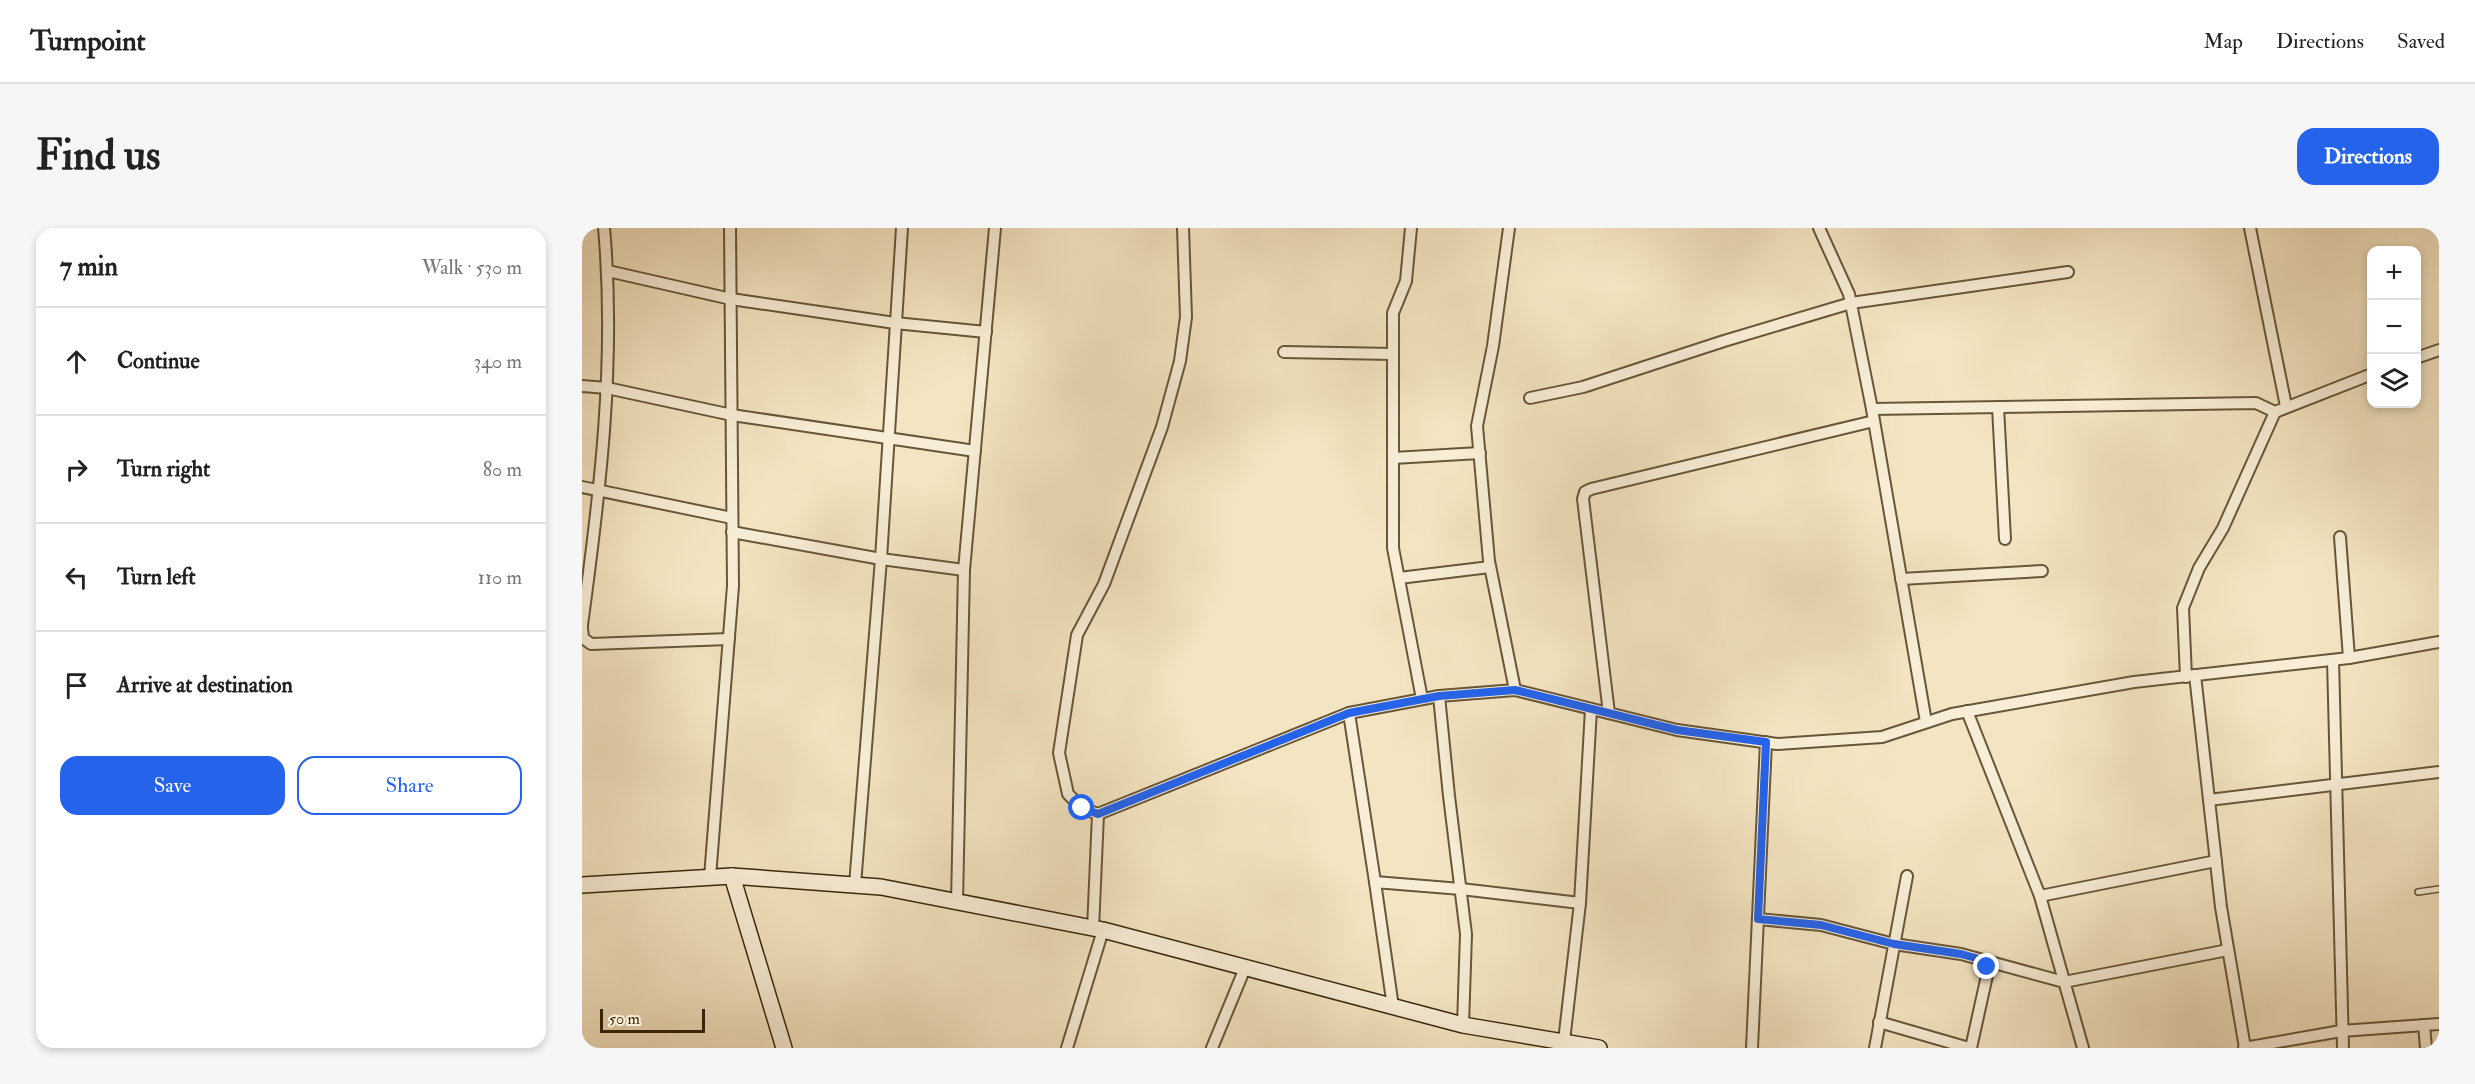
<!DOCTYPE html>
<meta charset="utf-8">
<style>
:root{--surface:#fff;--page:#f6f6f6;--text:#222;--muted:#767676;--line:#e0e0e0;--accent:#2563eb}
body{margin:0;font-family:"IM FELL Double Pica",serif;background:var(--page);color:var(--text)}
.controls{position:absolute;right:18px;top:18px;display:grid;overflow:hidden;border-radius:12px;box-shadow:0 3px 9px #0003}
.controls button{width:54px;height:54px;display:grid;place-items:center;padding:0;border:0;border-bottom:2px solid var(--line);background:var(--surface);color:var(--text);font:30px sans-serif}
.scale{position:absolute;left:18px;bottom:15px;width:105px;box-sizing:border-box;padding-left:6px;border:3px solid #3a270a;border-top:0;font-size:16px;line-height:21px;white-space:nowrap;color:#3a270a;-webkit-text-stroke:4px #f8eed7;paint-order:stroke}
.stop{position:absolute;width:18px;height:18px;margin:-14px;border:4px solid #2563eb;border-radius:50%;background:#fff}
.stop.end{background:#2563eb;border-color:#fff;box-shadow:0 2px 6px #0008}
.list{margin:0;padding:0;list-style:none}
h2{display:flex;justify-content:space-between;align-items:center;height:78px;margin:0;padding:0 24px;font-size:26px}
h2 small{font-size:20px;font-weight:400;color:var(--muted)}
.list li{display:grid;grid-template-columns:39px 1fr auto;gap:18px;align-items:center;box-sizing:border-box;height:108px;padding:0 24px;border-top:2px solid var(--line)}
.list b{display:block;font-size:22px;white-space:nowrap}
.list em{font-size:20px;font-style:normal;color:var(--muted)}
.actions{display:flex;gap:12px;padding:18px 24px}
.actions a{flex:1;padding:14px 0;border:2px solid var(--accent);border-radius:18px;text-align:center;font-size:21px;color:var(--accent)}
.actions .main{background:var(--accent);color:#fff}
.icon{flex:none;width:33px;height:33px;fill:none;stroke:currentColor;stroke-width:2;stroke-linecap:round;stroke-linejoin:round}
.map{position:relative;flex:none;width:1857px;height:820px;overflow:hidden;border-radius:18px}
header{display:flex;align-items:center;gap:36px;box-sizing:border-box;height:84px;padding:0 30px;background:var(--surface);border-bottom:2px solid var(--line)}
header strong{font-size:28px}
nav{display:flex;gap:33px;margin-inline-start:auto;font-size:21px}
.intro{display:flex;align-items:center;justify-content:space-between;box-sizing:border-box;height:144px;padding:0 36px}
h1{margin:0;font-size:42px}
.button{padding:15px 27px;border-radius:18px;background:var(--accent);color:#fff;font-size:21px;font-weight:700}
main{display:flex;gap:36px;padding:0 36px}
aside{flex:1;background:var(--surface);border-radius:18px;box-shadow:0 3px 9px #0003}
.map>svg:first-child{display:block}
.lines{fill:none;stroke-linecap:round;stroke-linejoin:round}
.lane-casing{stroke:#685638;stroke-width:8}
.street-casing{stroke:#685638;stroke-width:14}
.secondary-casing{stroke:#3a270a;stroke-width:18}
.lane{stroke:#f8eed7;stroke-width:5}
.street{stroke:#f8eed7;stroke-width:10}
.secondary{stroke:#f8eed7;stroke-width:15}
.route{stroke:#2563eb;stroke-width:8}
</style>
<header>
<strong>Turnpoint</strong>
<nav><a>Map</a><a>Directions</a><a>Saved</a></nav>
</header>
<div class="intro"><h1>Find us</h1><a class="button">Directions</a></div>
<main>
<aside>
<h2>7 min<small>Walk · 530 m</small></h2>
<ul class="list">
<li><svg class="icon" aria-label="ahead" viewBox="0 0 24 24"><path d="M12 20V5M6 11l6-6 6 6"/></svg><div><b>Continue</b></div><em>340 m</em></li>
<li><svg class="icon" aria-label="right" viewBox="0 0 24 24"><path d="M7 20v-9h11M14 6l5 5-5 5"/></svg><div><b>Turn right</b></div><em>80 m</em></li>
<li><svg class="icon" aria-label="left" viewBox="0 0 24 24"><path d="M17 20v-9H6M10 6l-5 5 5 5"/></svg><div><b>Turn left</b></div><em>110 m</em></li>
<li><svg class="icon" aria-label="arrive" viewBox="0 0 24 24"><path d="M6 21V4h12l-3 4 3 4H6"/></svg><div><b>Arrive at destination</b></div></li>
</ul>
<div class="actions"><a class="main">Save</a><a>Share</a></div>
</aside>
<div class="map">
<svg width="1857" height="820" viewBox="0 0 1857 820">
<rect width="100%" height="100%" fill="#f4e5c2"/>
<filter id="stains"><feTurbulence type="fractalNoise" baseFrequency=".00333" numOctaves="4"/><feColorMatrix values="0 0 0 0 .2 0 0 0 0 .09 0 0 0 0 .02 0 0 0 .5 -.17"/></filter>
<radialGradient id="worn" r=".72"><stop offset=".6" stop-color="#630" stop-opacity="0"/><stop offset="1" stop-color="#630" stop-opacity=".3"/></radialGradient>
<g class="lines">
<defs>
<polyline id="lane" points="1836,664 1857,661"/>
<g id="street">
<polyline points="601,0 604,89 598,133 580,199 522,356 495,407 477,525 486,566 500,580 516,586 767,485 857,468 933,462 1095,502 1195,516 1300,509 1370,486 1552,454 1767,430 1857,414"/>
<polyline points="829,0 824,53 811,85 811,320 840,471"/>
<polyline points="927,0 911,118 895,198 907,333 933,462"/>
<polyline points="1237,0 1267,66 1290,181 1344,494"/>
<polyline points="1668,0 1704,178"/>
<polyline points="26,43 149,71 313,95 404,104"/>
<polyline points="702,124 811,126"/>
<polyline points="1834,130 1857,122"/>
<polyline points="0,158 25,160 150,187 393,223"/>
<polyline points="948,170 1001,159 1142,113 1269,75 1486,44"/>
<polyline points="1416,179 1423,311"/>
<polyline points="1290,181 1674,175 1693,184 1790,146"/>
<polyline points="811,230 898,225"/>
<polyline points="0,259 150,290"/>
<polyline points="150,304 299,331 382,342"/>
<polyline points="1758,309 1767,430"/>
<polyline points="817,350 908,339"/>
<polyline points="1319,351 1460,343"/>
<path d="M0,397C18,265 34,133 22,0"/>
<polyline points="0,400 1,410 9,416 147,411"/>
<polyline points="1751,432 1761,820"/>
<polyline points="1613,447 1639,679 1663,820"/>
<polyline points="1604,449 1601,380 1617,340 1641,300 1693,184"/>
<polyline points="857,468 867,568 884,706 881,797"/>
<polyline points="1385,483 1458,668 1501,820"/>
<polyline points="767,485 793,654"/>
<polyline points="1027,485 1001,271 1003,264 1009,261 1292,193"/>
<polyline points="1627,572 1857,544"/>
<polyline points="128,649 151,358 148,0"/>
<polyline points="273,657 299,331 320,0"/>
<polyline points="1458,668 1634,633"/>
<polyline points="375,674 382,342 413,0"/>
<polyline points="1176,691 1239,697 1312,716 1379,726 1482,754 1646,722"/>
<polyline points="511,701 516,586"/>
<polyline points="811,779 793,654 879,661 998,675"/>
<polyline points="1297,794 1387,820"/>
<polyline points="1842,797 1844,820"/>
<polyline points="982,813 998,675 1009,481"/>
<polyline points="485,820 521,702"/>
<polyline points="630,820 663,740"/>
<polyline points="1170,820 1184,514"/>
<polyline points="1293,820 1325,648"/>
<polyline points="1389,820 1408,734"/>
<polyline points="1662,820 1759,803 1857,796"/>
</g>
<g id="secondary">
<polyline points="150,648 202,820"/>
<polyline points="0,657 150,648 299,659 521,702 881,797 1017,820"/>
</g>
</defs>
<!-- lane casing -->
<use href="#lane" class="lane-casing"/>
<!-- street casing -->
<use href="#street" class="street-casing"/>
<!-- secondary casing -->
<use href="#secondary" class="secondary-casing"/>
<!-- lane -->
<use href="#lane" class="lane"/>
<!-- street -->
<use href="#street" class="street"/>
<!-- secondary -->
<use href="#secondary" class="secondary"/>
</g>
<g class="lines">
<!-- route -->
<polyline class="route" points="500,580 516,586 767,485 857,468 933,462 1095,502 1184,514 1176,691 1239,697 1312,716 1379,726 1408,734 1405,739"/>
</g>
<rect width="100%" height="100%" filter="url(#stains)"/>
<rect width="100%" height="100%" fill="url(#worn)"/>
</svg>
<div class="controls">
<button>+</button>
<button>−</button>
<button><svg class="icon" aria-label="layers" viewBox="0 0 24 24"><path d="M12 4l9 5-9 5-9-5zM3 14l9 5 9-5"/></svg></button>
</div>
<div class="scale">50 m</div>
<div class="stop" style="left:500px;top:580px"></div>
<div class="stop end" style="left:1405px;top:739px"></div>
</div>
</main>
